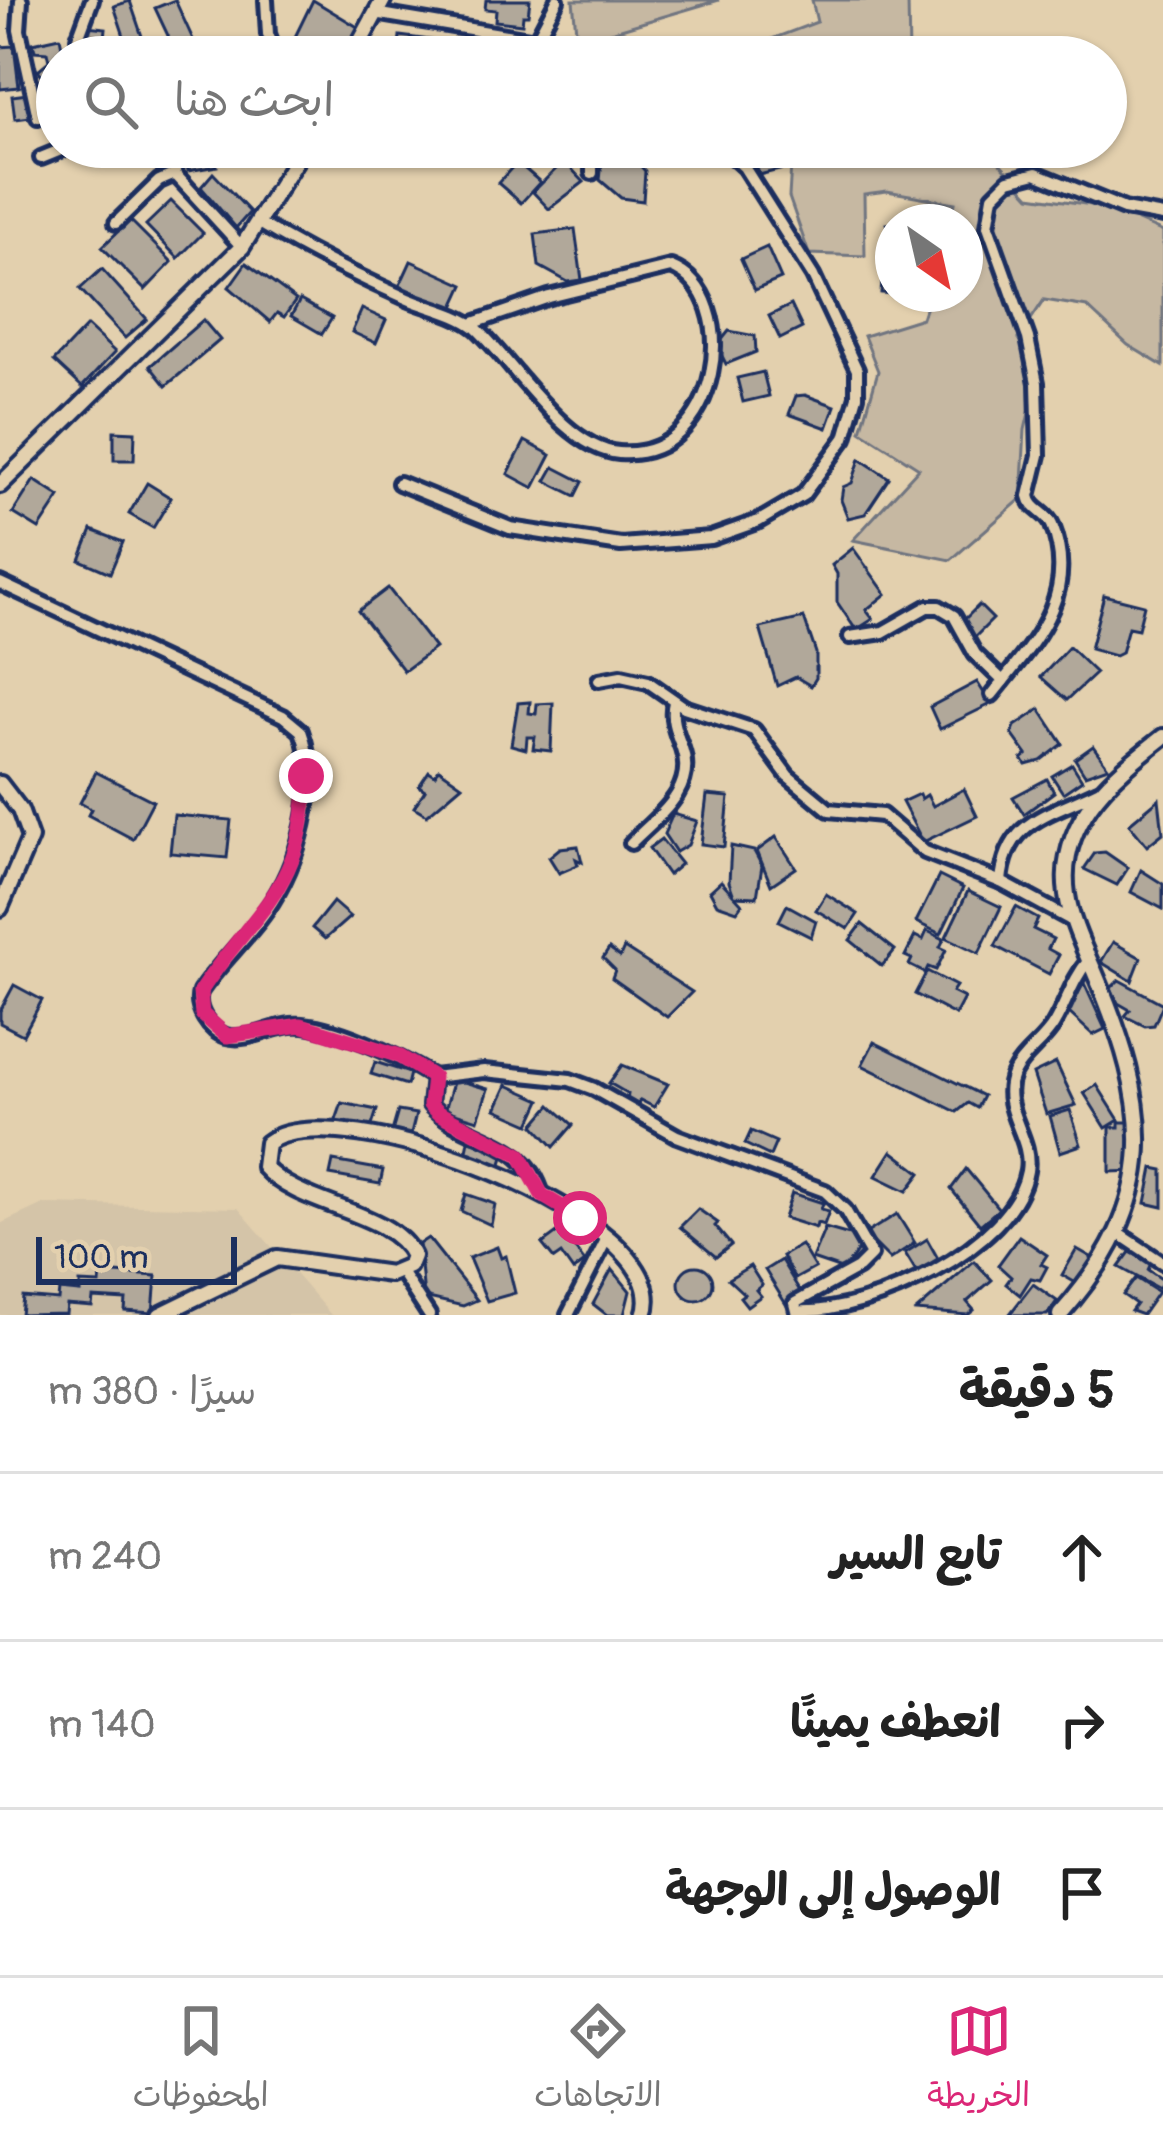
<!DOCTYPE html>
<html lang="ar">
<meta charset="utf-8">
<style>
:root{--surface:#fff;--page:#f6f6f6;--text:#222;--muted:#767676;--line:#e0e0e0;--accent:#db2777}
body{margin:0;font-family:Pangolin,"Playpen Sans Arabic",sans-serif;background:var(--page);color:var(--text);direction:rtl}
.compass{position:absolute;left:875px;top:204px;width:108px;height:108px;border-radius:50%;background:var(--surface);box-shadow:0 3px 9px #0004;rotate:146deg}
.scale{position:absolute;left:36px;bottom:30px;width:201px;box-sizing:border-box;padding-left:12px;border:6px solid #1b2f5e;border-top:0;font-size:33px;line-height:42px;white-space:nowrap;color:#1b2f5e;-webkit-text-stroke:9px #e3d0ae;paint-order:stroke}
.stop{position:absolute;width:36px;height:36px;margin:-27px;border:9px solid #db2777;border-radius:50%;background:#fff}
.stop.end{background:#db2777;border-color:#fff;box-shadow:0 3px 12px #0008}
.list{margin:0;padding:0;list-style:none}
h2{display:flex;justify-content:space-between;align-items:center;height:156px;margin:0;padding:0 48px;font-size:51px}
h2 small{font-size:39px;font-weight:400;color:var(--muted)}
.list li{display:grid;grid-template-columns:78px 1fr auto;gap:36px;align-items:center;box-sizing:border-box;height:168px;padding:0 48px;border-top:3px solid var(--line)}
.list b{display:block;font-size:45px;white-space:nowrap}
.list em{font-size:39px;font-style:normal;color:var(--muted)}
.icon{flex:none;width:66px;height:66px;fill:none;stroke:currentColor;stroke-width:2;stroke-linecap:round;stroke-linejoin:round}
.map{position:relative;flex:none;width:1163px;height:1315px;overflow:hidden;direction:ltr}
.search{position:absolute;background:var(--surface);box-shadow:0 3px 9px #0004;left:36px;right:36px;top:36px;height:132px;display:flex;align-items:center;gap:30px;box-sizing:border-box;padding:0 42px;border-radius:66px;color:var(--muted);font-size:45px}
.sheet{height:660px;background:var(--surface)}
nav{display:flex;justify-content:space-around;align-items:center;box-sizing:border-box;height:168px;border-top:3px solid var(--line);background:var(--surface);font-size:33px;color:var(--muted)}
nav a{display:grid;justify-items:center;gap:6px}
nav .on{color:var(--accent)}
.map>svg:first-child{display:block}
.built{fill:#d4c4a8}
.green{fill:#c6b8a2;stroke:#707480;stroke-width:3}
.building{fill:#b1a89a;stroke:#1b2f5e;stroke-width:3}
.lines{fill:none;stroke-linecap:round;stroke-linejoin:round}
.minor-casing{stroke:#1b2f5e;stroke-width:20}
.tertiary-casing{stroke:#1b2f5e;stroke-width:22}
.minor{stroke:#e3d0ae;stroke-width:10}
.tertiary{stroke:#e3d0ae;stroke-width:14}
.route{stroke:#db2777;stroke-width:15}
</style>
<div class="map">
<svg width="1163" height="1315" viewBox="0 0 1163 1315">
<rect width="100%" height="100%" fill="#e3d0ae"/>
<filter id="ink" filterUnits="userSpaceOnUse"><feTurbulence type="fractalNoise" baseFrequency=".00833" numOctaves="2"/><feDisplacementMap in="SourceGraphic" scale="24" xChannelSelector="R" yChannelSelector="G"/><feConvolveMatrix kernelMatrix="1 2 1 2 8 2 1 2 1" color-interpolation-filters="sRGB"/></filter>
<g filter="url(#ink)">
<!-- built -->
<polygon class="built" points="43,1204 238,1208 331,1315 0,1315 0,1224"/>
<!-- green -->
<g class="green">
<polygon points="573,0 719,0 577,42"/>
<polygon points="812,0 908,0 909,57 665,57 745,49 817,22"/>
<polygon points="792,147 985,147 1030,196 1106,207 1163,232 1163,366 1128,345 1087,307 1044,300 1018,339 1040,365 1025,430 1021,499 951,560 853,540 919,468 861,431 878,371 864,336 922,318 930,294 965,294 965,222 951,222 955,203 887,191 864,194 865,256 809,254 789,197"/>
</g>
<!-- building -->
<g class="building">
<polygon points="175,0 201,57 178,57 155,8"/>
<polygon points="313,0 361,29 342,57 297,57 293,41"/>
<polygon points="486,0 530,0 528,15 523,15 522,24 495,21 496,10 485,9"/>
<polygon points="130,1 149,57 131,57 114,6"/>
<polygon points="86,26 106,28 104,48 84,47"/>
<polygon points="400,36 475,46 475,57 398,57"/>
<polygon points="60,37 64,57 57,57 57,73 43,76 38,70 49,61 47,52 35,51 33,43"/>
<polygon points="964,44 1037,57 962,57"/>
<polygon points="14,46 19,87 0,89 0,47"/>
<polygon points="28,94 31,117 15,119 12,96"/>
<polygon points="752,147 782,147 783,169 759,175"/>
<polygon points="215,150 217,166 188,171 186,154"/>
<polygon points="603,151 630,154 645,171 643,201 621,198 600,180"/>
<polygon points="564,161 584,182 549,209 533,192"/>
<polygon points="517,162 540,182 521,203 498,183"/>
<polygon points="213,173 250,212 236,228 201,187"/>
<polygon points="171,201 203,233 178,258 146,225"/>
<polygon points="130,220 172,262 145,290 102,247"/>
<polygon points="887,224 893,224 893,294 914,296 881,293"/>
<polygon points="575,229 582,280 568,282 539,266 535,234"/>
<polygon points="767,247 781,279 755,290 741,259"/>
<polygon points="411,261 464,285 452,311 399,287"/>
<polygon points="246,263 296,300 284,317 277,313 270,322 229,287"/>
<polygon points="102,269 147,319 125,338 80,289"/>
<polygon points="300,300 332,318 322,334 291,316"/>
<polygon points="791,305 802,328 780,339 769,316"/>
<polygon points="362,309 386,320 376,343 352,332"/>
<polygon points="203,320 220,340 166,386 150,366"/>
<polygon points="87,326 115,352 82,387 54,361"/>
<polygon points="729,331 755,336 756,352 726,364 717,346"/>
<polygon points="763,372 769,396 743,402 737,378"/>
<polygon points="805,395 835,406 827,428 789,414 796,396"/>
<polygon points="114,431 135,432 134,460 114,460"/>
<polygon points="525,441 551,455 534,488 508,474"/>
<polygon points="860,459 889,478 865,514 848,518 841,500 843,487 852,483"/>
<polygon points="554,467 583,482 576,496 546,481"/>
<polygon points="34,480 60,497 39,529 13,513"/>
<polygon points="147,483 171,498 153,528 129,514"/>
<polygon points="92,530 123,542 110,573 80,560"/>
<polygon points="853,548 886,594 866,610 873,619 856,630 837,602 837,574 832,565"/>
<polygon points="388,588 435,648 404,671 358,611"/>
<polygon points="1104,595 1144,605 1138,629 1128,627 1121,653 1115,656 1090,649"/>
<polygon points="979,605 993,619 975,637 962,622"/>
<polygon points="804,618 816,653 816,678 811,686 796,677 777,686 760,628"/>
<polygon points="1069,647 1096,673 1067,700 1041,677"/>
<polygon points="977,682 991,704 940,729 930,707"/>
<polygon points="530,702 529,713 536,714 537,704 553,703 551,751 533,749 535,737 527,737 526,749 511,745 518,703"/>
<polygon points="1040,709 1063,744 1041,761 1026,765 1022,759 1027,755 1012,734 1015,726"/>
<polygon points="1093,746 1108,767 1085,775 1075,759"/>
<polygon points="1072,764 1082,780 1063,793 1052,776"/>
<polygon points="439,769 462,785 427,815 414,807 425,790 419,786 429,771 435,775"/>
<polygon points="96,772 153,801 133,839 88,815 91,809 80,803"/>
<polygon points="1047,779 1054,792 1024,814 1013,797"/>
<polygon points="964,789 977,816 923,842 902,802 919,794 921,799 927,795 933,806"/>
<polygon points="707,795 729,797 724,847 701,844"/>
<polygon points="1159,799 1163,833 1147,846 1129,824"/>
<polygon points="673,814 697,821 688,845 676,852 664,834"/>
<polygon points="174,815 231,820 227,858 170,853"/>
<polygon points="776,837 796,868 771,885 757,851"/>
<polygon points="661,839 681,864 668,875 649,848"/>
<polygon points="578,846 582,862 576,859 578,865 559,873 549,857 560,848"/>
<polygon points="731,846 754,851 762,866 757,897 734,896 729,882"/>
<polygon points="1105,852 1128,868 1117,885 1084,869 1095,853"/>
<polygon points="1141,870 1163,884 1163,909 1131,892"/>
<polygon points="939,876 963,888 941,934 916,922"/>
<polygon points="721,881 742,904 737,911 717,904 710,891"/>
<polygon points="968,891 1001,907 979,953 946,937"/>
<polygon points="826,894 858,914 848,929 816,910"/>
<polygon points="333,902 350,917 325,939 312,928"/>
<polygon points="787,905 816,921 811,937 779,921"/>
<polygon points="1016,907 1038,919 1033,929 1053,939 1048,949 1059,955 1049,974 995,946"/>
<polygon points="862,924 895,950 882,966 850,940"/>
<polygon points="927,931 944,939 940,947 946,950 936,970 928,967 925,973 909,965 912,959 905,956 915,936 923,940"/>
<polygon points="1113,942 1141,958 1132,981 1101,962"/>
<polygon points="624,948 692,992 667,1017 612,978 615,970 603,958 609,949 620,957"/>
<polygon points="927,971 956,986 952,992 964,998 955,1015 915,994"/>
<polygon points="1119,980 1163,1004 1154,1025 1145,1026 1125,1016 1130,1010 1118,1003 1111,988"/>
<polygon points="1084,983 1105,1029 1093,1035 1067,1011"/>
<polygon points="14,985 42,1000 23,1035 0,1023 0,1011"/>
<polygon points="874,1042 983,1096 977,1108 968,1103 957,1112 862,1065"/>
<polygon points="375,1062 410,1073 407,1085 371,1074"/>
<polygon points="1056,1063 1076,1105 1046,1114 1033,1074"/>
<polygon points="622,1065 668,1084 654,1107 640,1100 636,1106 627,1101 628,1094 609,1083"/>
<polygon points="454,1079 488,1089 478,1120 445,1110"/>
<polygon points="507,1085 541,1100 530,1124 496,1109"/>
<polygon points="1097,1085 1119,1120 1106,1128 1084,1093"/>
<polygon points="342,1103 377,1110 370,1132 335,1123"/>
<polygon points="551,1105 573,1125 554,1147 534,1125"/>
<polygon points="1070,1110 1081,1145 1060,1152 1050,1116"/>
<polygon points="398,1111 416,1114 410,1138 391,1135"/>
<polygon points="1119,1122 1130,1122 1136,1171 1110,1172 1110,1127 1119,1127"/>
<polygon points="751,1131 776,1142 770,1156 745,1144"/>
<polygon points="469,1141 505,1150 500,1167 465,1159"/>
<polygon points="892,1151 921,1173 907,1191 876,1176"/>
<polygon points="333,1161 383,1170 380,1184 330,1175"/>
<polygon points="1153,1168 1163,1170 1163,1207 1146,1203"/>
<polygon points="966,1169 999,1209 980,1225 951,1189"/>
<polygon points="792,1193 823,1203 821,1209 829,1211 824,1225 817,1223 816,1228 784,1218"/>
<polygon points="466,1194 495,1204 491,1225 461,1211"/>
<polygon points="698,1209 718,1223 715,1226 731,1245 716,1257 680,1227"/>
<polygon points="897,1214 915,1243 890,1259 865,1234"/>
<polygon points="825,1228 853,1236 858,1250 844,1270 812,1259"/>
<polygon points="561,1230 585,1262 573,1271 561,1254 554,1259 542,1244"/>
<polygon points="1019,1236 1047,1255 1041,1264 1047,1267 1040,1280 1031,1278 1020,1295 1006,1284 1011,1277 998,1265"/>
<polygon points="428,1238 477,1300 463,1306 424,1297 419,1244"/>
<polygon points="927,1239 941,1264 919,1276 905,1253"/>
<polygon points="801,1245 815,1268 795,1279 782,1256"/>
<polygon points="497,1247 501,1258 506,1256 515,1293 487,1301 469,1258"/>
<polygon points="1077,1249 1098,1261 1083,1287 1062,1275"/>
<polygon points="1130,1252 1151,1263 1148,1270 1163,1280 1159,1289 1119,1267"/>
<polygon points="781,1260 803,1296 787,1306 765,1270"/>
<polygon points="974,1261 992,1280 967,1302 974,1310 968,1315 916,1311"/>
<circle cx="696" cy="1283" r="17"/>
<polygon points="750,1266 762,1285 756,1290 761,1296 747,1306 740,1297 744,1294 728,1279"/>
<polygon points="612,1269 630,1291 624,1315 607,1315 593,1304"/>
<polygon points="101,1272 156,1276 153,1313 125,1311 126,1300 93,1298 92,1307 67,1305 66,1314 21,1315 23,1297 58,1300 59,1290 80,1292 80,1283 100,1284"/>
<polygon points="1136,1278 1158,1292 1142,1315 1131,1311 1136,1304 1123,1295"/>
<polygon points="1033,1284 1057,1301 1047,1315 1009,1315"/>
</g>
<g class="lines">
<defs>
<g id="minor">
<polyline points="21,0 19,30 38,117"/>
<polyline points="266,0 268,34 277,57"/>
<polyline points="375,13 536,40 557,0"/>
<polyline points="78,38 92,0"/>
<polyline points="536,40 548,57"/>
<polyline points="41,158 68,147"/>
<polyline points="592,173 592,147"/>
<polyline points="175,174 176,147"/>
<polyline points="116,223 159,181 175,174 242,247"/>
<path d="M261,224C308,252 358,277 408,299C429,308 459,314 476,328C514,363 565,449 619,453C722,461 744,295 671,267L549,297L471,324"/>
<polyline points="399,483 510,528 621,545 711,538 759,521 803,495 845,438 857,396 857,370 813,276 744,167 722,147"/>
<path d="M0,583L283,716L301,731C322,786 298,865 266,911C246,940 219,963 200,992C195,1008 209,1031 226,1036C248,1042 270,1027 291,1025C328,1021 402,1058 433,1077"/>
<polyline points="850,637 883,632 927,607 939,607 954,616 975,654 1003,681"/>
<polyline points="599,680 621,676 648,682 684,707 754,730 788,776 829,810 882,815 925,852 1001,882"/>
<path d="M992,695C1033,643 1080,596 1052,525C1046,511 1032,511 1029,496L1039,455L1037,383L1028,338L988,226L993,196L1009,180L1036,173L1124,209L1163,216"/>
<path d="M631,843C658,816 697,790 682,748C676,732 670,719 674,702"/>
<path d="M1073,921L1001,882C1006,820 1047,816 1098,791"/>
<path d="M542,1195C526,1136 467,1143 430,1105L433,1077L484,1071L570,1080L594,1089L677,1136L825,1191L845,1210L871,1255L858,1268L795,1303L797,1311C869,1315 1014,1247 1027,1171C1033,1136 998,1109 1013,1074C1022,1055 1044,1042 1054,1024C1067,1002 1072,980 1089,960"/>
<polyline points="1121,1235 1163,1263"/>
<polyline points="401,1272 429,1315"/>
<polyline points="568,1315 607,1238"/>
</g>
<g id="tertiary">
<polyline points="352,57 383,0"/>
<polyline points="0,485 242,247 304,147"/>
<polyline points="0,784 20,810 30,838 0,908"/>
<path d="M160,1315L277,1258L390,1274L409,1266L413,1256C392,1210 299,1207 264,1167L267,1143C335,1089 680,1218 644,1315"/>
<path d="M1060,1315C1163,1199 1153,1109 1094,971C1078,935 1059,897 1068,856C1079,802 1122,769 1163,737"/>
</g>
</defs>
<!-- minor casing -->
<use href="#minor" class="minor-casing"/>
<!-- tertiary casing -->
<use href="#tertiary" class="tertiary-casing"/>
<!-- minor -->
<use href="#minor" class="minor"/>
<!-- tertiary -->
<use href="#tertiary" class="tertiary"/>
</g>
</g>
<g class="lines" filter="url(#ink)">
<!-- route -->
<path class="route" d="M306,776C305,889 254,909 200,992L202,1014L227,1036L301,1025L397,1055L433,1077L430,1105L438,1113L520,1155L542,1195L580,1218"/>
</g>
</svg>
<svg class="compass" viewBox="-18 -18 36 36"><path d="M0-13l5 13h-10z" fill="#e53935"/><path d="M0 13l5-13h-10z" fill="#767676"/></svg>
<div class="scale">100 m</div>
<div class="stop" style="left:580px;top:1218px"></div>
<div class="stop end" style="left:306px;top:776px"></div>
<div class="search"><svg class="icon" aria-label="search" viewBox="0 0 24 24"><circle cx="10" cy="10" r="6"/><path d="M15 15l6 6"/></svg>ابحث هنا</div>
</div>
<section class="sheet">
<h2>5 دقيقة<small>سيرًا · 380 m</small></h2>
<ul class="list">
<li><svg class="icon" aria-label="ahead" viewBox="0 0 24 24"><path d="M12 20V5M6 11l6-6 6 6"/></svg><div><b>تابع السير</b></div><em>240 m</em></li>
<li><svg class="icon" aria-label="right" viewBox="0 0 24 24"><path d="M7 20v-9h11M14 6l5 5-5 5"/></svg><div><b>انعطف يمينًا</b></div><em>140 m</em></li>
<li><svg class="icon" aria-label="arrive" viewBox="0 0 24 24"><path d="M6 21V4h12l-3 4 3 4H6"/></svg><div><b>الوصول إلى الوجهة</b></div></li>
</ul>
</section>
<nav>
<a class="on"><svg class="icon" aria-label="map" viewBox="0 0 24 24"><path d="M3 6l6-2 6 2 6-2v14l-6 2-6-2-6 2zM9 4v14M15 6v14"/></svg>الخريطة</a>
<a><svg class="icon" aria-label="directions" viewBox="0 0 24 24"><path d="M12 3l9 9-9 9-9-9zM9 14v-3h6M13 9l2 2-2 2"/></svg>الاتجاهات</a>
<a><svg class="icon" aria-label="saved" viewBox="0 0 24 24"><path d="M7 4h10v16l-5-4-5 4z"/></svg>المحفوظات</a>
</nav>
